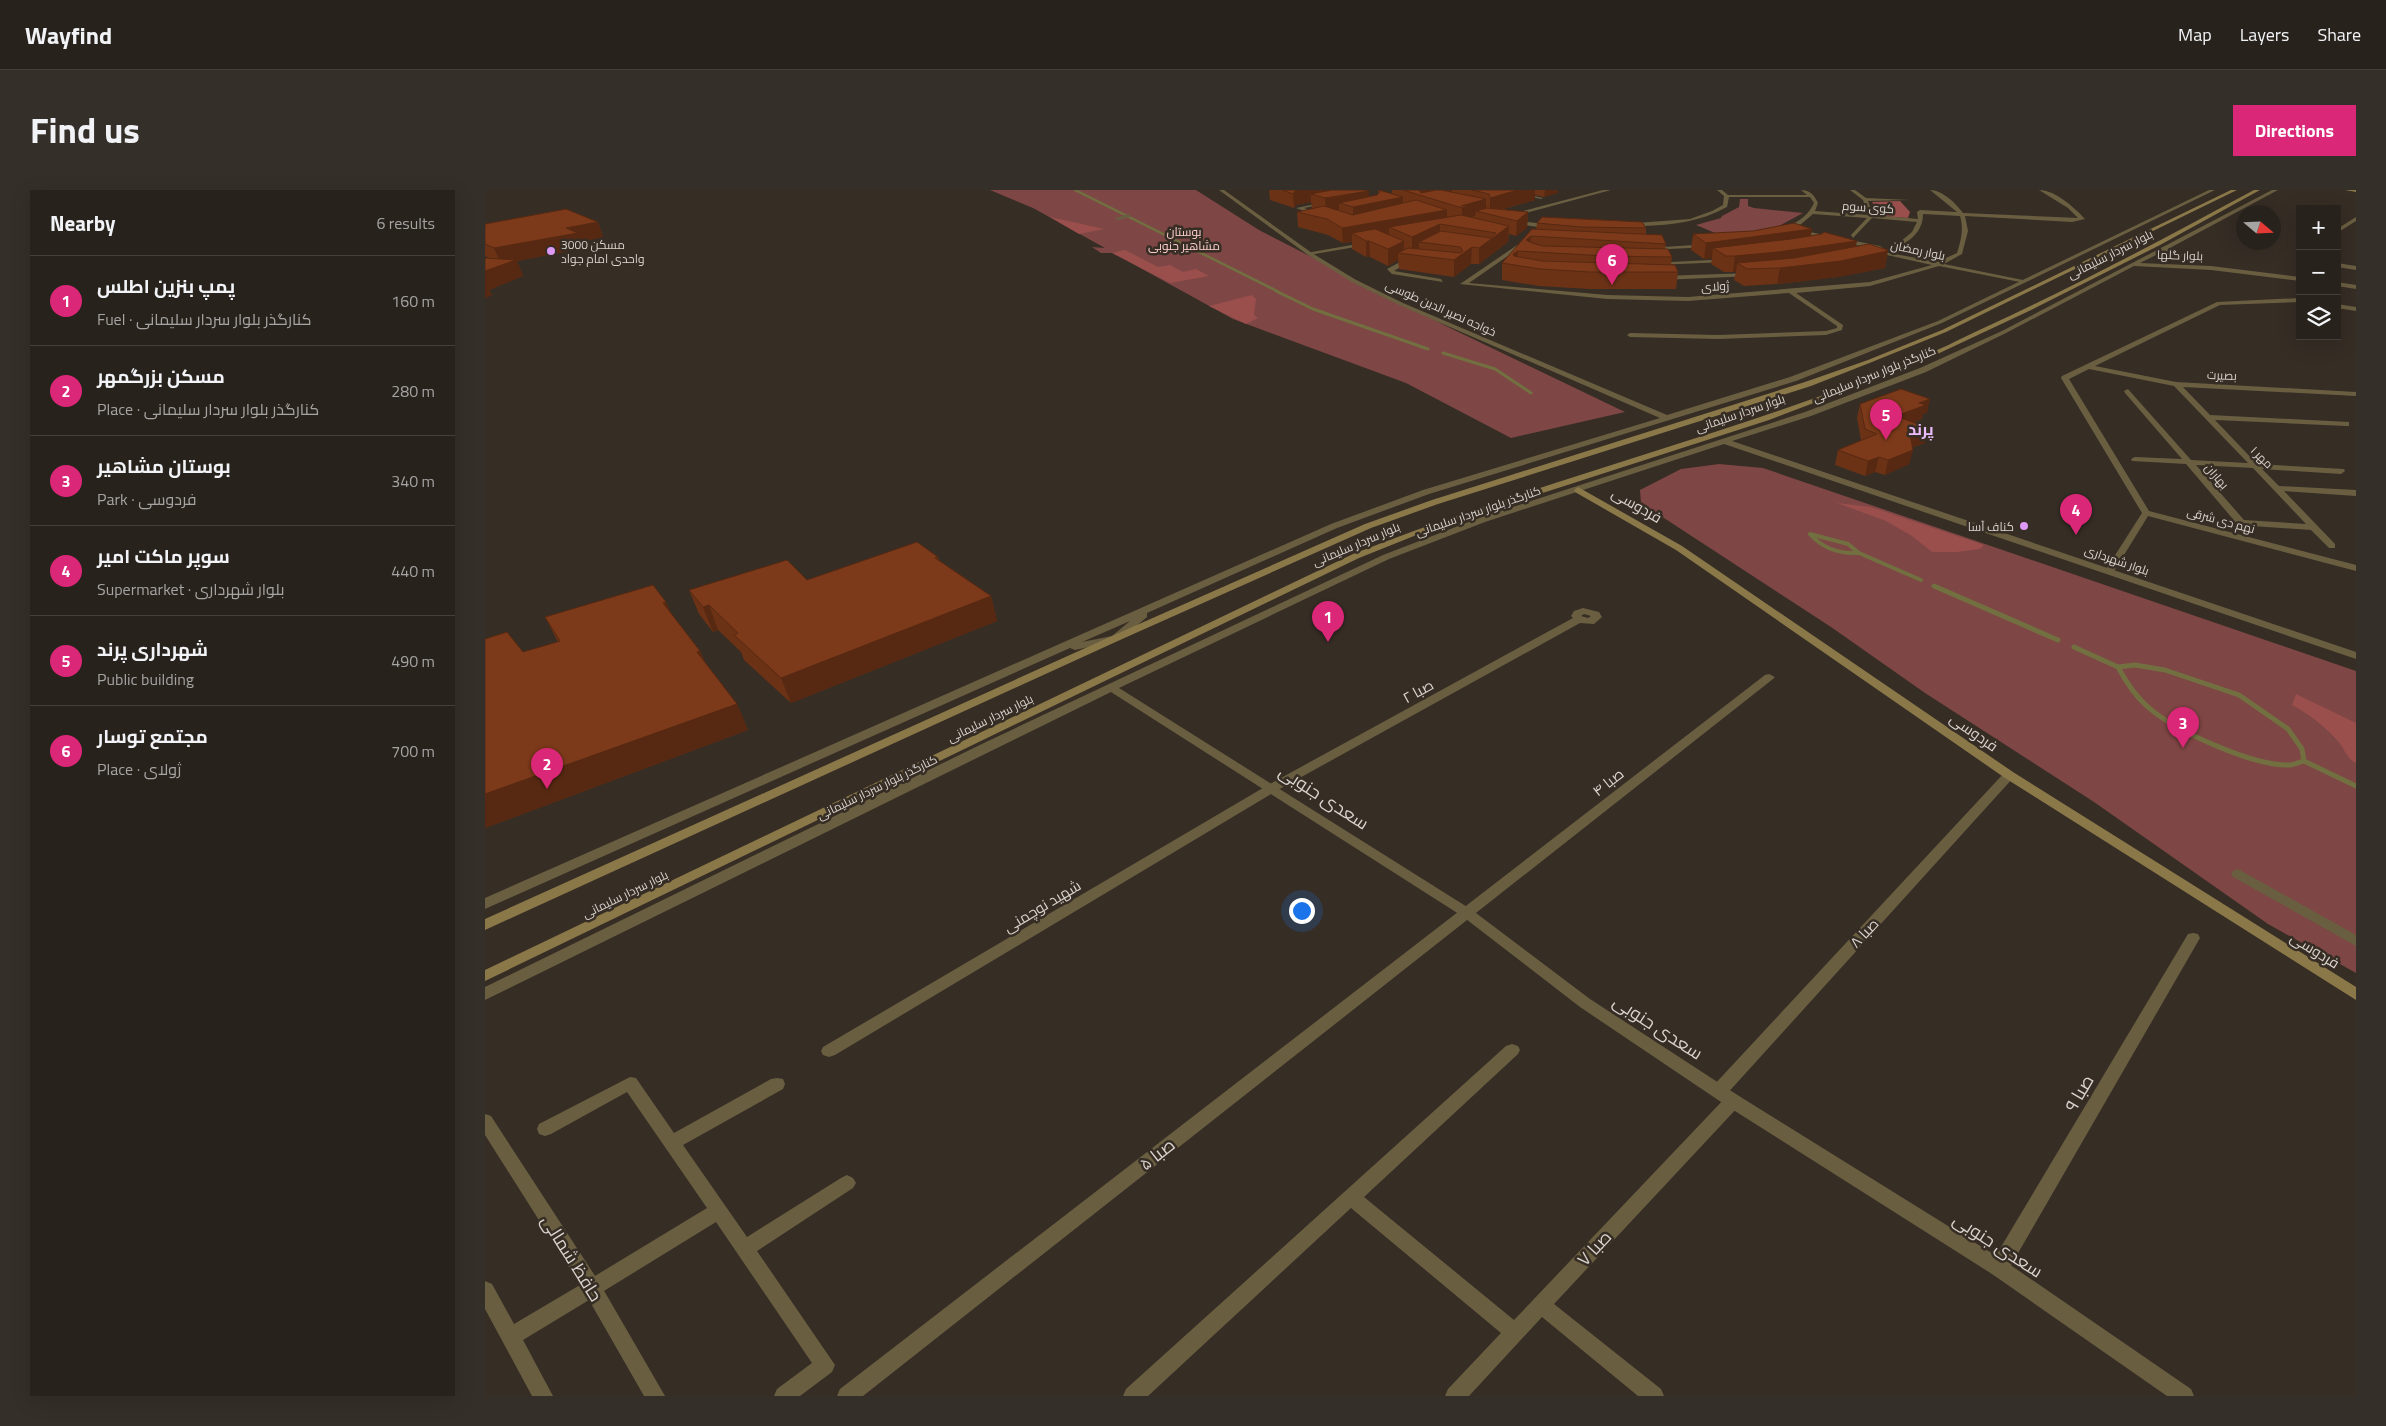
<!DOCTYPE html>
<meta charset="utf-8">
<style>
:root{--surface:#28221c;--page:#342f29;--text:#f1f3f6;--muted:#a5a4a3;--line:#443f3b;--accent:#db2777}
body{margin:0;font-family:"Titillium Web",Cairo,sans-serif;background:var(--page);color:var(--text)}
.controls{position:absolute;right:15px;top:15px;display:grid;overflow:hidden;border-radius:0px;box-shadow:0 5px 20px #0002}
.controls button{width:45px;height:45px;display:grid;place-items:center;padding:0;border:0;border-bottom:1px solid var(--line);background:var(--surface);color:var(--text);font:25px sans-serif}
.compass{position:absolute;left:1751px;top:15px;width:45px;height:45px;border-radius:50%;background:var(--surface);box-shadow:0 5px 20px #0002;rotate:109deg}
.you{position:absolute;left:816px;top:720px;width:18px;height:18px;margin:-12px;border:4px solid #fff;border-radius:50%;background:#1a73e8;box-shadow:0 0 0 8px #1a73e833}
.badge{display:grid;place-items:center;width:32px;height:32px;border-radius:50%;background:var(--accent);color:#fff;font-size:16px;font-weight:700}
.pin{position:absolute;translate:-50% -41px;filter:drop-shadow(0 1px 2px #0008)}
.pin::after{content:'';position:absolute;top:26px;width:18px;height:15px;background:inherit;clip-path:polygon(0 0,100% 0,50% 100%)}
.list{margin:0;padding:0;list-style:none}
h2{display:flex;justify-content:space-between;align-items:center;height:65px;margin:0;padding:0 20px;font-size:21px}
h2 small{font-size:16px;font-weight:400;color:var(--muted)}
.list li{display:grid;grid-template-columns:32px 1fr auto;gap:15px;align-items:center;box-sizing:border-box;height:90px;padding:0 20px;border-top:1px solid var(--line)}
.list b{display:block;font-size:19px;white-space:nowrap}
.list p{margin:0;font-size:16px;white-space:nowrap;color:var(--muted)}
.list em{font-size:16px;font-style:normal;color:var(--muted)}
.icon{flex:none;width:28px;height:28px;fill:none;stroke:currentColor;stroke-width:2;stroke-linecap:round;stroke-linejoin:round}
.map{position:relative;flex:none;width:1871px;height:1206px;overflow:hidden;border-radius:0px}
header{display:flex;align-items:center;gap:30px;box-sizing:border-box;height:70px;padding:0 25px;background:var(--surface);border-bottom:1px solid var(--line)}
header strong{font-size:24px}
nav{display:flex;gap:28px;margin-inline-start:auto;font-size:18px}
.intro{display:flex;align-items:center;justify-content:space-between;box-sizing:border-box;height:120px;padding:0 30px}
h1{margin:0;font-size:35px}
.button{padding:12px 22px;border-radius:0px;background:var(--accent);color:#fff;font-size:18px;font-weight:700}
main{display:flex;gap:30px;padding:0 30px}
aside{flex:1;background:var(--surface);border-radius:0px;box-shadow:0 5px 20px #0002}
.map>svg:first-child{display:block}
.green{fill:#7e4644}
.forest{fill:#9b4f4d}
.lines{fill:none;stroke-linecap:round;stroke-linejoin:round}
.stream-far3{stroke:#727040;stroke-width:2.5}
.stream-far2{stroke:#727040;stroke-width:3}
.stream-far1{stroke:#727040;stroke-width:4}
.stream{stroke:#727040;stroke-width:5}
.minor{fill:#6a5e41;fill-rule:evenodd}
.tertiary{fill:#6a5e41;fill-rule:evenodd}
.secondary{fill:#8b7849;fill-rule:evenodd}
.wall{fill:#6b3216}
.shaded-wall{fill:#572912}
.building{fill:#7c3a1a;stroke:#572912}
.poi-dot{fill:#dc99f5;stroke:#362d25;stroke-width:2}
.labels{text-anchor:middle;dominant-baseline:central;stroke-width:5;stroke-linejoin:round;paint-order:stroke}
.far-street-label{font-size:12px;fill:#d9d3cd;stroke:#362d25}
.far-park-label{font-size:12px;fill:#fecfcd;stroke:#362d25}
.far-poi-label{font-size:12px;fill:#d9d3cd;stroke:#362d25;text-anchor:start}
.street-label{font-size:15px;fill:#d9d3cd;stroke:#362d25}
.far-district-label{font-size:16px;font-weight:bold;fill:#ebbdfd;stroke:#362d25}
.near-street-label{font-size:18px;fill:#d9d3cd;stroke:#362d25}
</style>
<header>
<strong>Wayfind</strong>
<nav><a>Map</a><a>Layers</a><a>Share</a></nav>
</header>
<div class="intro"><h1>Find us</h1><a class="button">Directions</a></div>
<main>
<aside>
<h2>Nearby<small>6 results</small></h2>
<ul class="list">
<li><span class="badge">1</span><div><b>پمپ بنزین اطلس</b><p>Fuel · کنارگذر بلوار سردار سلیمانی</p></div><em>160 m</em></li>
<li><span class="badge">2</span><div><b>مسکن بزرگمهر</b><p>Place · کنارگذر بلوار سردار سلیمانی</p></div><em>280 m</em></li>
<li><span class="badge">3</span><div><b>بوستان مشاهیر</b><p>Park · فردوسی</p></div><em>340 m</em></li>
<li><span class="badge">4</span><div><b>سوپر ماکت امیر</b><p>Supermarket · بلوار شهرداری</p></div><em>440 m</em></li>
<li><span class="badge">5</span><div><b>شهرداری پرند</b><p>Public building</p></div><em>490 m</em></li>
<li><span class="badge">6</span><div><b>مجتمع توسار</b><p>Place · ژولای</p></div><em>700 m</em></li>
</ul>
</aside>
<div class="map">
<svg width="1871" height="1206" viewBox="0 0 1871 1206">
<rect width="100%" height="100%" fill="#362d25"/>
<!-- green -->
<g class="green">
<polygon points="505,0 711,0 774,40 961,136 1140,222 1026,248 921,193 748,129 628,63 616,63 607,57 620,58 548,18"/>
<polygon points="1255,9 1263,9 1263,16 1269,18 1318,23 1290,38 1254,44 1235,45 1211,35 1236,28 1237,26 1254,17"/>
<polygon points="1234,274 1278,278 1871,481 1871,783 1783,734 1609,612 1440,503 1346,437 1156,313 1155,300 1196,279"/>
</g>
<!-- forest -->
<g class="forest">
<polygon points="1415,11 1425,22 1423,28 1397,26 1387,12"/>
<polygon points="565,27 619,39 594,44"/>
<polygon points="640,60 673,77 685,75 698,82 711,79 724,86 685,93 627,63"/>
<polygon points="767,105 771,109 769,125 773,128 761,134 724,116"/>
<polygon points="1352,313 1386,317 1499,355 1495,359 1472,362 1447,362 1427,346 1401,331"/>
<path d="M1811,504L1871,533V573C1861,569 1859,556 1851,549C1838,535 1824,524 1807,515Z"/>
</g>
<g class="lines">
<!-- stream-far3 -->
<polyline class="stream-far3" points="590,0 794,102"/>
<!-- stream-far2 -->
<g class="stream-far2">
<polyline points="791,101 828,119 943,159"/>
<polyline points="958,163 1010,179 1046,203"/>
</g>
<!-- stream-far1 -->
<g class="stream-far1">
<polyline points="1325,344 1363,354 1374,363 1436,390"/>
<path d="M1325,344C1338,359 1354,364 1374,363"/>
</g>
<!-- stream -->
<g class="stream">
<polyline points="1449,396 1573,450"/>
<polyline points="1589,457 1633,477 1650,475 1680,480 1754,505 1803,539 1817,559 1819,571"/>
<path d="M1633,477C1641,492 1650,506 1663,517C1690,541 1768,576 1804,575C1809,575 1814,572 1819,571L1871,596"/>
</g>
<!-- minor -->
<g class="minor">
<polygon points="1014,0 1023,0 1058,8 1056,9"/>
<polygon points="1118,0 1126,0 1022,28 1019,26"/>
<path d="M1232,0H1237L1243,5H1322L1316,0C1325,0 1329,5 1333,13L1330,21L1383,25L1378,10L1365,0H1370L1381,8L1425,10L1383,11L1388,25L1433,29L1432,22L1435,20L1472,22L1445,0C1457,0 1471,13 1478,23L1593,28L1583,18L1554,0C1570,0 1589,17 1600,29L1587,32L1480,26L1483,41L1477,64L1459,74L1538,90L1540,93L1454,76L1385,96L1311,103L1358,135L1357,140L1341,145L1233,149L1145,147L1142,145L1145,143L1233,145L1341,141L1352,138V136L1304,103L1203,111L1122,109L975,94L1041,49L1043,52L984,93L1122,105L1203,107L1385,92L1447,75L1384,61V59L1452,72L1472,63C1476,50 1479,39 1475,26L1438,24C1438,37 1431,47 1418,54L1415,52L1427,42L1432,32L1387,28L1368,48L1366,45L1382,28L1328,24L1315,35L1295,41V39C1310,34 1322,28 1329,13L1325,7H1244L1242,17C1215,32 1187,35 1158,36C1151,36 1144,37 1138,34L1205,29L1227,21L1238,15L1239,6Z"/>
<polygon points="845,11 845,13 819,18 838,24 836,27 811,18"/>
<polygon points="644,24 646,27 633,30 630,28"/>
<polygon points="1871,27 1871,31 1852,43 1852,39"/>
<polygon points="1035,31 1067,35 1070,37 1067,39 1033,34"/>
<polygon points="1310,39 1395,56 1398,58 1395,60 1308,42"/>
<polygon points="884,52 882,55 824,65 821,63"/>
<polygon points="1226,54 1224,57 1164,60 1161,58"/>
<polygon points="928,65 930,68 909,81 956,89 958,92 907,84 902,79"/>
<polygon points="1244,69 1242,72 1170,75 1167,73"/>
<polygon points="1852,73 1871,76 1871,80 1852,77"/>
<polygon points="1266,83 1268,86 1176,90 1173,88 1176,86"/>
<path d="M1815,108V112L1735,115L1610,176L1691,192L1871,202V206L1698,197L1725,225L1864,232V236H1861L1730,230L1772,274L1859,279L1860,281L1856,284L1777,279L1794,296L1871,300V306L1799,301L1850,354V358H1844L1826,340L1753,335L1701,274L1647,271L1646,269L1650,267L1697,269L1640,203L1639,201L1643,199L1706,270L1763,273L1689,196L1604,179L1584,189L1664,321L1871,375V381L1663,326L1628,383H1622L1620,381L1657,323L1576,188L1577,186L1732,112ZM1711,275L1768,278L1821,334L1759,330Z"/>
<polygon points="1852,114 1871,117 1871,121 1852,118"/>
<path d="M1098,418L1114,422L1117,427L1109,434L1095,433L791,601L350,865L344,867L338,865L336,861L338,857L783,595L1088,428L1086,426L1089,421ZM1099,424L1106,426L1103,428L1096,426Z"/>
<polygon points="1284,484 1290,487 1288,489 378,1206 352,1206 355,1199 1280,485"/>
<polygon points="1524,581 1530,585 1528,588 1240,906 1234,908 1228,906 1226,901 1228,896 1520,582"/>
<polygon points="1753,679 1871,745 1871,756 1748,687 1746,684 1748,681"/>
<polygon points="1708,743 1713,744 1715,748 1521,1084 1514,1087 1507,1084 1505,1078 1507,1072 1703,744"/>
<polygon points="1027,854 1033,856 1035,860 1033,864 879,1007 1029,1130 1242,906 1248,904 1254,906 1256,911 1254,916 1069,1114 1176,1199 1179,1206 1153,1206 1057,1127 984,1206 960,1206 963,1199 1016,1143 866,1018 663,1206 638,1206 641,1199 1021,856"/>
<polygon points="145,887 151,888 189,943 286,889 292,888 298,889 300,894 298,899 198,955 262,1047 356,988 362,985 368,988 371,993 368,998 272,1061 350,1175 347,1182 315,1206 289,1206 292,1199 327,1173 231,1032 114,1104 107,1107 100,1104 98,1098 100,1092 222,1018 142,902 66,944 60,946 54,944 52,939 54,934"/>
</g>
<!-- tertiary -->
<g class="tertiary">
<path d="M734,0H739L827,63L871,90L918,113L1182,225L1305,187L1453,131L1724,0H1730L1457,133L1311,191L944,304L852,338L662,423V427L635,450L590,460L585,458L0,719V708L846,334L938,300L1175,228L914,115L867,92L823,65ZM645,431L627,446L597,452Z"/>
<polygon points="1787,0 1793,0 1683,59 1714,71 1714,73 1679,61 1655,73 1726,76 1815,87 1815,91 1726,80 1649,76 1521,143 1441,182 1326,226 1247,251 1871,462 1871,469 1239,254 1000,332 904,369 634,498 987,720 1105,809 1254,906 1521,1072 1706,1199 1709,1206 1682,1206 1507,1084 1242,916 1095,817 977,726 626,502 0,810 0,797 501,552 898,365 994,328 1320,222 1435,178 1517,141"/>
<polygon points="1852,92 1871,95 1871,99 1852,96"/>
<polygon points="0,924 6,926 114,1092 180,1206 159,1206 104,1110 38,1150 68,1206 47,1206 0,1119 0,1091 7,1094 29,1134 95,1095 0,945"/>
</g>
<!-- secondary -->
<g class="secondary">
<polygon points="1746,0 1752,0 1461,142 1387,172 1326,196 953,314 886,338 635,450 0,740 0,729 627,446 880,334 947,310 1320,192 1383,170 1457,140"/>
<path d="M1769,0H1775L1675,55L1544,121L1429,175L1284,230L949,338L874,368L0,791V780L868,364C1050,292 1242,246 1423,173C1450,162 1477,148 1503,136C1594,94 1682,47 1769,0Z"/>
<polygon points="1860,0 1871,0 1871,2"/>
<polygon points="1093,297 1197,356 1528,582 1871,797 1871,810 1520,588 1191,360 1090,302 1089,300"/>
</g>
</g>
<!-- wall -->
<g class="wall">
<polygon points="784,0 845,0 884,7 892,5 893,4 893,0 907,4 907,0 1073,0 1073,3 1059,7 1050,5 1050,10 1015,20 1043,22 1042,38 1031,46 1024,44 1023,52 994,74 986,74 969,87 914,79 913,70 903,76 885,67 881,67 867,59 867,52 858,53 843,45 813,37 812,22 827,19 826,12 811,15 809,18 785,10"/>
<polygon points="113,32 118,47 96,52 99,58 32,71 38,86 4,100 7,105 0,108 0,68 4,68 0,66 0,34"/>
<polygon points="1052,33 1161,38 1161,45 1181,54 1180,59 1187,67 1186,75 1193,82 1191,99 1104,99 1054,96 1017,90 1017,73 1051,40"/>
<polygon points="1327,39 1326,46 1372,51 1370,57 1403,60 1400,78 1353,87 1292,94 1259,96 1249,90 1251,82 1239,82 1226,74 1227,68 1219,69 1206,60 1208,44"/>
<polygon points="1375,214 1442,223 1438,224 1437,229 1428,233 1443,238 1440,253 1428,257 1424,274 1400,285 1390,282 1380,286 1350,275 1353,260 1376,250 1372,228"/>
<polygon points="453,367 454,370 506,406 512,431 306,513 259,470 256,462 233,440 228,442 214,424 204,400 322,390"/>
<polygon points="181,412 186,423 215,461 220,472 252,514 263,540 0,638 0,449 38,462 73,452 60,427"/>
</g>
<!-- shaded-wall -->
<g class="shaded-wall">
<polygon points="814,0 845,0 846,8 884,1 884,14 918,7 918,22 868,32 868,17 854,13 854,21 841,23 840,8 826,4 826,12 811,15 809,18 808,4 810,1"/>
<polygon points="933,0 967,0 967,4 933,5"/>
<polygon points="1033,0 1050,0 1050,10 1005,22 1005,8"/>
<polygon points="1060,0 1073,0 1073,3 1059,7"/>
<polygon points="1001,9 1001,23 991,21 990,26 984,28 977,33 977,18 976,16"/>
<polygon points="962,20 962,35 955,34 955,49 934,52 934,59 927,63 927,47 904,37 904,45 867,43 867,52 858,53 857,38"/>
<polygon points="1043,22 1042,38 1031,46 1032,31"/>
<polygon points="113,32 118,47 96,52 99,58 32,71 38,86 4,100 7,105 0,108 0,81 16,74 9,58 81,38"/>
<polygon points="1024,36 1023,52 994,74 994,58"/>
<polygon points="1327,39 1324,54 1228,58 1227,68 1219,69 1221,53"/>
<polygon points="1046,46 1045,62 1041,50"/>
<polygon points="881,51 884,51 885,67 881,67"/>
<polygon points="919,51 919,63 913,63 913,70 903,76 903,59"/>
<polygon points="1372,51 1368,67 1403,60 1400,78 1353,87 1292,94 1295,78 1252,73 1251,82 1248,82 1250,66"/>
<polygon points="987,57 986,74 969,87 969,70"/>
<polygon points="1033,61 1032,75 1028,64"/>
<polygon points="1445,209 1442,223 1438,224 1437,229 1408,240 1411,226 1434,213"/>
<polygon points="1443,238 1440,253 1422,259 1425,245"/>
<polygon points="1428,260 1424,274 1400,285 1403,270"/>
<polygon points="1394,267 1390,282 1380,286 1383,271"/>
<polygon points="506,406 512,431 306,513 296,488"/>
<polygon points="181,412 192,437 178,413"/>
<polygon points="224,415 233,440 228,442 218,417"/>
<polygon points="215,461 226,486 212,462"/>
<polygon points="252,514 263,540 0,638 0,604"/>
</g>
<!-- building -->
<g class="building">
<polygon points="798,0 814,0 810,1 808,4"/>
<polygon points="847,0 880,0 884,1 840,8 826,4"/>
<polygon points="894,0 918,7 868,17 854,13 892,5 896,1"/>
<polygon points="918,0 934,0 936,3 951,0 956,0 1001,9 976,16 984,16 977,18"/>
<polygon points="987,0 1033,0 1005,8 1004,4"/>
<polygon points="931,10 962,20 857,38 842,29 812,22 839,16 868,25"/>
<polygon points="1002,18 1043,22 1032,31 991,21"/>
<polygon points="81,19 113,32 81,38 93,43 9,58 0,54 0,34"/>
<polygon points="976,25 1024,36 994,58 987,57 969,70 913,63 923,58 976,63 978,61 975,57 934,52 956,41 1006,48 1011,43 955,34 927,47 904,37"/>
<polygon points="1057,27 1157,32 1161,38 1096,37 1052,33"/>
<polygon points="1309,33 1327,39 1221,53 1208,44 1268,41"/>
<polygon points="890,39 919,51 903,59 884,51 881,51 867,43"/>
<polygon points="1047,39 1177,45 1181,54 1046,46 1041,50 1047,53 1058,56 1183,59 1187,67 1121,66 1033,61 1028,64 1029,66 1057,71 1190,75 1193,82 1105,82 1055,79 1017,73"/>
<polygon points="1339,42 1372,51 1293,62 1250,66 1241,66 1228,58 1306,49 1337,44"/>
<polygon points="1384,54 1403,60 1401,61 1403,61 1356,71 1295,78 1262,79 1252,73 1309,68"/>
<polygon points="0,68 31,70 0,81"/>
<polygon points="1416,199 1445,209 1434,213 1441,215 1411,226 1443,238 1425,245 1428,260 1403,270 1394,267 1383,271 1353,260 1392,244 1380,239 1375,214"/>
<polygon points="432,352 453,367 450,368 506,406 296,488 249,445 253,443 224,415 218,417 204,400 302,370 322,390"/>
<polygon points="168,395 181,412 178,413 215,461 212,462 252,514 0,604 0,449 22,442 38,462 72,452 75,451 60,427"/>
</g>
<!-- markers -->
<g class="poi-dot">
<circle cx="66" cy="61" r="5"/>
<circle cx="1539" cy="336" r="5"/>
</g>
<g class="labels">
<!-- far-street labels -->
<g class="far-street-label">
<text transform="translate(1383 17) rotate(4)">کوی سوم</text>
<text transform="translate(1433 60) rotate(12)">بلوار رمضان</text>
<text transform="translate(1625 64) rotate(-27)">بلوار سردار سلیمانی</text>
<text transform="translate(1695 65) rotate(2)">بلوار گلها</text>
<text transform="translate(1230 96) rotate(-3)">ژولای</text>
<text transform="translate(956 118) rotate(24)">خواجه نصیر الدین طوسی</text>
<text transform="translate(1389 184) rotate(-22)">کنارگذر بلوار سردار سلیمانی</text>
<text transform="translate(1737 185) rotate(3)">بصیرت</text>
<text transform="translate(1255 223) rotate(-19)">بلوار سردار سلیمانی</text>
<text transform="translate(1777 267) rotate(45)">مهر ۱</text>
<text transform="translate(1732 286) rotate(49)">بهاران</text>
<text transform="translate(993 321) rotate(-19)">کنارگذر بلوار سردار سلیمانی</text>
<text transform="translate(1736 330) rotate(15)">نهم دی شرقی</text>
<text transform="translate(871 354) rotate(-23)">بلوار سردار سلیمانی</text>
<text transform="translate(1632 370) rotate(19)">بلوار شهرداری</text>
<text transform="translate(505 528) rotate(-26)">بلوار سردار سلیمانی</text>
<text transform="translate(392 597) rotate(-26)">کنارگذر بلوار سردار سلیمانی</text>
<text transform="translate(140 704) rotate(-26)">بلوار سردار سلیمانی</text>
</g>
<!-- far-park labels -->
<g class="far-park-label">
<text x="699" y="41">بوستان<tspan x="699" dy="14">مشاهیر جنوبی</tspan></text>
</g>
<!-- far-poi labels -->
<g class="far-poi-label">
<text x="76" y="54">مسکن 3000<tspan x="76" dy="14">واحدی امام جواد</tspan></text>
<text x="1529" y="336" text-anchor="end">کناف آسا</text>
</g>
<!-- street labels -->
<g class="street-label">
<text transform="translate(1152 315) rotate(30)">فردوسی</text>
<text transform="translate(933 501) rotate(-29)">صبا ۲</text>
<text transform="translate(1489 542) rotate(35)">فردوسی</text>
<text transform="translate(1123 592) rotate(-38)">صبا ۴</text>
<text transform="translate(557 716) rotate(-31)">شهید نوچمنی</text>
<text transform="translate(1379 743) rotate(-47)">صبا ۸</text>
<text transform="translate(1830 760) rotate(32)">فردوسی</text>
</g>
<!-- far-district labels -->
<g class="far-district-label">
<text x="1436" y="239">پرند</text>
</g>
<!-- near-street labels -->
<g class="near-street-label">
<text transform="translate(839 607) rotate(33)">سعدی جنوبی</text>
<text transform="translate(1173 837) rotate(33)">سعدی جنوبی</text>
<text transform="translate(1594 903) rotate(-60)">صبا ۹</text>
<text transform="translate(672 964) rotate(-38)">صبا ۵</text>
<text transform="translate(1513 1055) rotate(33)">سعدی جنوبی</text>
<text transform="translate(1109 1058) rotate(-47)">صبا ۷</text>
<text transform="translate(87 1068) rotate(58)">حافظ شمالی</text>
</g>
</g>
</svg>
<div class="controls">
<button>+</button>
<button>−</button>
<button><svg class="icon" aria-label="layers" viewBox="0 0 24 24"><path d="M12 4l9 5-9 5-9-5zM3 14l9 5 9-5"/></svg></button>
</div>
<svg class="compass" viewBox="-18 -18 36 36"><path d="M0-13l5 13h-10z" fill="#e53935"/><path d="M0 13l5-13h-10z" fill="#a5a4a3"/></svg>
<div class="you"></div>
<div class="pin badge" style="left:843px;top:452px">1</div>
<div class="pin badge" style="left:62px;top:599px">2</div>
<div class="pin badge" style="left:1698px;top:558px">3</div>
<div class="pin badge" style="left:1591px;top:345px">4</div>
<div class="pin badge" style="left:1401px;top:250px">5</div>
<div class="pin badge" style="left:1127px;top:95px">6</div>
</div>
</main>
